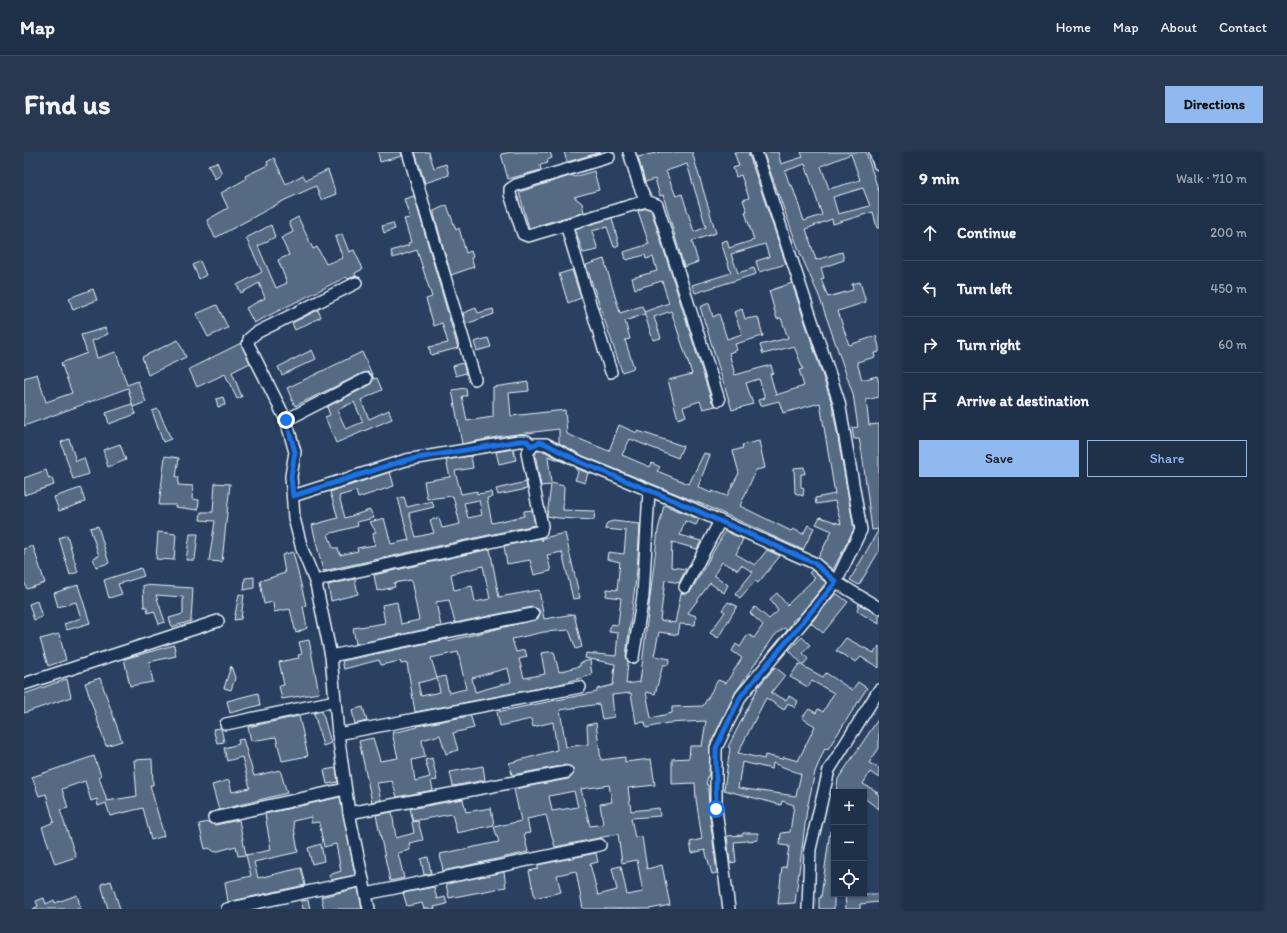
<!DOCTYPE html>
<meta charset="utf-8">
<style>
:root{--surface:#1f3049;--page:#273850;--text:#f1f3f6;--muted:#a1a9b4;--line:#3c4b61;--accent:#90b9f0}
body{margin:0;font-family:Itim,sans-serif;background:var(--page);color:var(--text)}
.controls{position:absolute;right:12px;bottom:12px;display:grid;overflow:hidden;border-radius:0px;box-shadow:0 1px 3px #0004}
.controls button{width:36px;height:36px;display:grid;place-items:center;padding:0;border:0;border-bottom:1px solid var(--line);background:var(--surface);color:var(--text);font:20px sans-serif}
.stop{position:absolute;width:12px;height:12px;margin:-9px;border:3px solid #1a73e8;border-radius:50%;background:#fff}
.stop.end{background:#1a73e8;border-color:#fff;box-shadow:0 1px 4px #0008}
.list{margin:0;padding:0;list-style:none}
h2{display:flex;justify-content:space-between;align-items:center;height:52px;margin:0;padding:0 16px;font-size:17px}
h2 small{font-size:13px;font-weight:400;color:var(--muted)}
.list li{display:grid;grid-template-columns:26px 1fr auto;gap:12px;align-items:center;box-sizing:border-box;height:56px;padding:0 16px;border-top:1px solid var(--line)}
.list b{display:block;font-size:15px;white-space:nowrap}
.list em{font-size:13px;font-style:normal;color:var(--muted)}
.actions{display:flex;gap:8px;padding:12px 16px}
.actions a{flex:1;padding:9px 0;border:1px solid var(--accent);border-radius:0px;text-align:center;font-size:14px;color:var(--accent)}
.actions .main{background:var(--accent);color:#111}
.icon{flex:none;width:22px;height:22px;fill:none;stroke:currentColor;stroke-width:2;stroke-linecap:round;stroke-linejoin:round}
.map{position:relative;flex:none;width:855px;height:757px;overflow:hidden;border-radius:0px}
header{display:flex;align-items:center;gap:24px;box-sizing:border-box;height:56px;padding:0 20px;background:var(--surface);border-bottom:1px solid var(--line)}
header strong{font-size:19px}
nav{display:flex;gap:22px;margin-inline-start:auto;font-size:14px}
.intro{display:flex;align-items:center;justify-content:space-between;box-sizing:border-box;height:96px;padding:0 24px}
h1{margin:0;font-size:28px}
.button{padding:10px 18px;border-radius:0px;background:var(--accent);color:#111;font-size:14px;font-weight:700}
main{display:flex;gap:24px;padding:0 24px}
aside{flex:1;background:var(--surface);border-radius:0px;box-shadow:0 1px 3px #0004}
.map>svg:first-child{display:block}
.building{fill:#556a83;stroke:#e8f1f8;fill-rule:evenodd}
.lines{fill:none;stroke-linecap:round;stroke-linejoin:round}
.minor-casing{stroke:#e8f1f8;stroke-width:14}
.minor{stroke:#1d3557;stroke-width:11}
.route{stroke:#1a73e8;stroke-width:5}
</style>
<header>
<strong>Map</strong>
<nav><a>Home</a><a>Map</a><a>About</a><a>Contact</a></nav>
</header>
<div class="intro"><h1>Find us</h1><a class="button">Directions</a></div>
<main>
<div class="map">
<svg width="855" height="757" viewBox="0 0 855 757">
<rect width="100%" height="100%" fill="#294061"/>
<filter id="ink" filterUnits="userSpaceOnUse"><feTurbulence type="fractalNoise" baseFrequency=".025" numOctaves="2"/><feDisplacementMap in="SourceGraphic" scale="8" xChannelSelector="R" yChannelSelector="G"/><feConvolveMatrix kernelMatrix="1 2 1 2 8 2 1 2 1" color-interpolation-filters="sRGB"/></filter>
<g filter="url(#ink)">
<!-- building -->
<g class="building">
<polygon points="354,0 377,0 378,4 356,10"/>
<polygon points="391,0 405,0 410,16 422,12 425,23 401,31"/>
<polygon points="488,0 526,0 528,6 523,8 524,11 516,13 517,18 484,27 477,2"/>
<polygon points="540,0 577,0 543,10"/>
<path d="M636,0H668L692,81L668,89L674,110L660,115L639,43L636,44L631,27L621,30L614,5ZM663,12L682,75L670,80L658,42L652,44L642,19Z"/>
<polygon points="710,0 724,0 762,112 735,120 732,109 745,105 741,92 707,102 714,121 730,116 732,122 671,141 668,133 707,121 697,90 703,88 705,96 730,88 721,60 723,59 719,48 725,46 717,23 712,25 709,16 715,14"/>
<path d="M739,0H754L757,12L779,5L777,0H842L855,40V76H853L849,60L809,72L808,67L782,77L792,108L818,100L820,108L797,116L800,126L797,127L804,145L829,138L828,132L836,130L842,150L814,159L825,193L852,184L855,195V200L850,201L851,205L833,210L838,228L853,224L855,231V245L842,248L845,273L855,272V377L848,378L838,301L835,287H830L828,276L834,275L829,242L795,144L776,101ZM827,2L836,28L805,37L797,14ZM781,12L798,63L780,69L768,33L766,34L761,19ZM839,36L846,54L814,62L809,45Z"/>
<polygon points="250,6 262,32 279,23 282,28 304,18 312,42 297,48 292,34 261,48 191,86 183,68 204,56 197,41 222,27 221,24 244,13 243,10"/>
<polygon points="193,10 198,22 191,27 184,13"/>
<polygon points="570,19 575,38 550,45 558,51 560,60 505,76 495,40 549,23 550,25"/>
<polygon points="390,44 434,196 407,203 405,195 424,191 418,171 410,174 402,147 408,145 393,98 369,106 367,99 385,93 384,91 387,90 380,67 386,66 380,47"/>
<polygon points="423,53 432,78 435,76 442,101 447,99 449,105 447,106 450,115 427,123 410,62 410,59"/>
<polygon points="622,56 627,58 629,64 688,250 692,254 679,257 676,249 659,255 662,264 654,267 644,228 668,222 647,159 630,165 637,186 629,188 620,160 645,151 638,129 611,137 608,126 633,119 629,105 622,107 621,103 602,108 600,100 625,92 614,59"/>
<polygon points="274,65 289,97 293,95 302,112 319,106 311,85 318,82 325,100 330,98 339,117 331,121 332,124 324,127 322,125 230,171 222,156 241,146 235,131 217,141 213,133 238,120 222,86 247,73 251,85 234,94 252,136 263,131 254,108 265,103 257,86 269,80 265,70"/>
<polygon points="588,66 595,93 590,95 583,75 568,79 574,98 559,101 551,77"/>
<polygon points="369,71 371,77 360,81 358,74"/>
<polygon points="580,107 596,161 618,154 621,162 601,169 606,187 601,188 610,216 598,220 562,113"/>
<polygon points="176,109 182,123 175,127 169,113"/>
<polygon points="548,118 557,146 544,151 535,122"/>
<polygon points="768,131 808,252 830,377 809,418 794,406 808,379 792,372 796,365 817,372 811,349 792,352 791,346 811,342 796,251 759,261 755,249 736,254 734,248 741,246 735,227 722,231 729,252 708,258 676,155 685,151 689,165 695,162 703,187 718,182 710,160 718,157 721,167 734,165 739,184 711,192 713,198 705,201 711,223 747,213 749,221 746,222 752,243 780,234 775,218 779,217 770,194 739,202 736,193 764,186 757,166 753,167 745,139"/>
<polygon points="69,137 73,148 49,158 45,146"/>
<polygon points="193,153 204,176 184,185 172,162"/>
<polygon points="452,156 454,161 469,157 470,162 442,172 439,161"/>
<polygon points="294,158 297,165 271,178 268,171"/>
<polygon points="81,176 84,182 68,189 73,206 92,200 103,233 114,229 122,250 109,255 104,236 0,274 0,226 13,222 22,250 48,241 37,211 63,201 57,183"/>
<polygon points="464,186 467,195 453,199 450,190"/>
<polygon points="154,188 162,205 124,223 118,205"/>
<polygon points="217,191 226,211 208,220 218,245 213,247 201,222 173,235 165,217"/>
<polygon points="288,198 292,207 258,223 254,215"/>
<path d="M338,200L350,227L353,226L358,238L337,248L345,267L365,258L368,267L312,291L301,265L306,263L303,255L346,233L349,228L348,223L343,220L339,221L271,254L263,236ZM330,250L339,270L322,277L313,258Z"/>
<polygon points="439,211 442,221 432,224 429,214"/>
<polygon points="504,230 505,239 485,241 487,264 541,258 543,282 585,299 595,273 613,281 614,279 659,294 654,306 606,287 598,303 626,315 628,311 636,315 633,319 665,332 680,301 686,303 674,335 687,341 688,339 703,344 715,321 709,299 719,296 718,293 735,289 741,316 732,318 716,354 767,379 769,377 779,382 784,373 790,376 779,398 685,355 559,304 535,291 535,277 478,284 438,292 428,238 442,236 443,244 438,244 443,269 469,265 469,235"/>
<polygon points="199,245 201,253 194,255 192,247"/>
<polygon points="108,252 112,262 85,272 82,261"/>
<polygon points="134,257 147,287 139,290 128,259"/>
<polygon points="45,287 52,309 60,306 65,322 49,327 37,290"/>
<polygon points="96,292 102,308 84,315 79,298"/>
<polygon points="489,297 492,308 475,312 472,300"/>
<polygon points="513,299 520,299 542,311 524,304 527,331 540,334 539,358 571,359 570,368 534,366 523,364 527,333 517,334 511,302"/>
<polygon points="141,304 155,306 152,325 155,325 154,333 169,334 168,347 175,348 174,358 151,355 152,353 135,353"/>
<path d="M447,304L449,316L431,319L437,342L453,339V342L467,340L468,345L463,346L468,371L500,364V359L508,358L511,373L299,419L288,373L314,366L306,340L366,320L370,334L334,346L332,339L315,344L321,366L346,358L350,366L333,370L334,374L304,382L309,396H314L316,403L334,399L333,396L351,393L349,381L352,380L346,370L360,366L367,392L385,388L374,346L380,345L383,355L408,349L410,355L385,361L392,385L410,381L406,368L415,366L418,376L436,372L429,344L403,347L400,329L426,325L422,308ZM455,348L458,363L444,366L440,351Z"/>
<polygon points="780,315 781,322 777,322 777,335 780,336 779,344 771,341 770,316"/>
<polygon points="551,316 564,321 561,331 551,328 554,320"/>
<polygon points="22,318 25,327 28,326 30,333 0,343 0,326"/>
<polygon points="502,330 503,337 474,343 472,337"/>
<polygon points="191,331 206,332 198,410 185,409 191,369 176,368 177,360 189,360"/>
<polygon points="57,336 61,350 35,359 30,345"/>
<path d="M640,353L675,367L672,373L661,369L656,383L677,389L673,397L648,390L647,415L662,417L655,431L641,428L636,468L651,471L657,441L662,442L667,439L701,379L719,387L712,402L731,413L743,398L756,404L734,431L731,429L716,446L711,442L729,420L717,413L714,418L698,410L690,423L704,433L700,441L686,431L664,461L672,464L671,473L656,472L654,483L635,480L630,504L646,507L644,513H639L631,542L622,540L627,566L648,561V555L679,554L694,528L702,531L718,506L708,499L712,492L716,495L724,482L730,486L739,473L726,461L731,455L745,467L754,459L746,447L753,441L763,453L791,426L785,421L788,418L802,431L775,464L768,469L769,470L763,478L760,476L751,483L711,541L686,593L685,621L682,632L684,633L685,658L693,721L688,722L681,698L668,701L666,690L678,687L672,647L671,631L648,632V607L665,606L666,594H678L682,569L644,571L622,576L621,570L612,571L607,541L588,543L590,565L578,567L575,552L536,558L542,595L564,592L563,573L572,571L577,608L601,605V610L627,607L631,633L604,636L607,659L635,656L636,664L607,666L611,686L618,685L623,717L638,713L646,753L625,757H559L552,719L533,723L537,740L511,746L505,719L514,717V713L572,701L574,710L566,712L574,743L593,738L588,716L597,714L603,743L619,740L613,708L598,711L594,682L531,695L522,663L503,667L506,681L500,682L504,700L419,719L416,702L475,690L470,675L497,669L490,637L544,627L549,623V616L542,613L488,623L485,611L533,598L529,570L509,575L507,567L476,574L473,560L573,540V537L589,533L591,512L561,506L562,501L592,504L594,481L585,480L587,472L594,473L597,446L582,444L583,437L593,438L596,410L583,407L584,400L600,402L602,379L581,377L583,371L589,369L616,372L613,418L602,504L604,510L602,532L616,530L634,378ZM585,633L588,650L576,652L579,672L566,674L557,637ZM550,639L554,655L528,659L525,644Z"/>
<polygon points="74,374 85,411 72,415 69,406 75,404 66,376"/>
<polygon points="855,377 855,399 835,433 826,428"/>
<polygon points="134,380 152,382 150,408 132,407"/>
<polygon points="541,381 556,446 549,447 538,400 523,403 527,419 510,423 506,408 483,412 480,394 518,386 518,389 519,386"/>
<polygon points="166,382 174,382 171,408 162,408"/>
<polygon points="43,383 54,420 46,423 35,386"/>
<polygon points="9,394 21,431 3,437 0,429 0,397"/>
<path d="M466,397L475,445L515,438L520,467L550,462L558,495L552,497L545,478L520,480L488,487L492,500L501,498L503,505L495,507L500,526L521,522L517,501L524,500H530L535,520L556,514V511L566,508L568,523L532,533L391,560L383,511L377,512L376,509L357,513L355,508L320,517L318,509L423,487L424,489L513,467L516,460L514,457L508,455L431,471L425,448L412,450L417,474L332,492L329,476L361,471L358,453L373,450L377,472L395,468L387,428L370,431L371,435L353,439L350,423ZM459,414L466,447L451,450L448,434L430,438L427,422ZM434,500L442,537L425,541L421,524L413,526L407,506ZM484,516L487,530L451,540L448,526ZM413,526L416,540L397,544L394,531Z"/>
<polygon points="269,400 282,453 279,454 283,476 272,481 266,457 250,460 249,450 240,452 236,429 261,421 258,403"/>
<polygon points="117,416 120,424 94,432 98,442 85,446 80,428"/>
<polygon points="230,425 230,436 220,438 221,426"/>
<polygon points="331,427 334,442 307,449 304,433"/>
<polygon points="54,433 66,471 43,478 40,472 57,466 52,450 34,455 30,441"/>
<polygon points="119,433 169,436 167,469 148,475 145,466 159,462 159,445 132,443 141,470 135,472 130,459 124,461 123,455 120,455"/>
<polygon points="812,441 824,450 799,481 787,471"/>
<polygon points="215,442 220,443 217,467 210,468"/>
<polygon points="13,449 18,465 10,468 5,452"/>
<polygon points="704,450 713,454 694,486 686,481 701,460 698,458"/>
<polygon points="835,452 855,463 855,472 833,459"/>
<polygon points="35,482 42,508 24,514 16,487"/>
<polygon points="778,485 786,493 779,501 784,507 779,513 765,498"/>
<polygon points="822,486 850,501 855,494 855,516 837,505 832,510 812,499"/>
<polygon points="285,488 295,541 258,547 255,534 260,533 255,510 275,506 274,503 278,502 275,490"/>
<polygon points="150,493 152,504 125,510 129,530 106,534 100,507"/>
<path d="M775,512L799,525L802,521L828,538L834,530L843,536L804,597L801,596L791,620L783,657L771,751L754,752L758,715H762L765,694L756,693L757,681L766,680L770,653L758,649L757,653L700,638L706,596L704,595L735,534L751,515L761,523L747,541L762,548L765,544L774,549L771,556L764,551L760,558L742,546L714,601L740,607L741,603L758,607L760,605L774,609L791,574L778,566L785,557L792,561L794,557L799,560L810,541L788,529L784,535L766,525ZM718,610L748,617L749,611L777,622L772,644L714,636Z"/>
<polygon points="207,514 211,526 207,538 200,536"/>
<polygon points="76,526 98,589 82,594 61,531"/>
<polygon points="43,527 47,545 0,561 0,542"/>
<polygon points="234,541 236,553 206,561 203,549"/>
<polygon points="339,555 343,569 331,572 328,558"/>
<polygon points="298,559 307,591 299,594 290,561"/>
<polygon points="275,564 284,604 258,609 252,585 227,589 224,575"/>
<polygon points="445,564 447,565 450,576 429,581 434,598 422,602 416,583 398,588 401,605 388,608 391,629 406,625 401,608 408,606 413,628 407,629 409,638 373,645 368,629 353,631 357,648 348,650 335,589 349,586 356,609 374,606 368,581 394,575 393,574"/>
<polygon points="855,566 855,596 845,611 855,616 855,626 846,620 839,632 854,640 851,640 855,643 855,657 840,646 840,640 812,640 814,627"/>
<polygon points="197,576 200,590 193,591 189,577"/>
<polygon points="219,587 230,624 256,618 263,641 195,658 188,633 205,628 208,640 226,636 218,605 203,609 200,596 215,592 214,588"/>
<polygon points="70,604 77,624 75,625 83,649 113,644 110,608 128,607 129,633 126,633 140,684 127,688 119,656 86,664 82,651 74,654 73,647 67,649 61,629 38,637 44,656 36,658 52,705 31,712 18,675 30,670 22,642 15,644 8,625"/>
<polygon points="459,614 461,628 429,634 426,620"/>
<polygon points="312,616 314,630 303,632 300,618"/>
<polygon points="316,645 331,723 307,728 305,723 317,719 312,692 300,695 295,670 287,671 287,665 269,669 274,700 230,710 234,726 277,716 281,733 204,750 201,730 227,724 222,703 247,698 241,662"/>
<polygon points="439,647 442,660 467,656 470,673 433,681 428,662 389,669 386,657"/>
<polygon points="368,660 372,686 390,681 388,670 394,669 399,688 385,691 386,698 374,701 380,726 366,729 352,663"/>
<polygon points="215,668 222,703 214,704 212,694 191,700 185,696 181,697 175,672 184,670 191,673"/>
<polygon points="806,679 810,680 810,757 795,757 795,746 797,745"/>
<polygon points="719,681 734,681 734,688 710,690 712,710 706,711 703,684 719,683"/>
<polygon points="297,692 300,709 288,712 284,696"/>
<polygon points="404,705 407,721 400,723 397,707"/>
<polygon points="480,720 482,735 425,746 422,732"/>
<polygon points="87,729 96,757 84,757 77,732"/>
<polygon points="410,735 413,747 421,745 423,752 410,755 411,757 400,757 398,751 383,754 379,741"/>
<polygon points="334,736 338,757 300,757 297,745"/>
<polygon points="821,742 855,742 855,750 836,752 836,757 822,757"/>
<polygon points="53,743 57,757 9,757 14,754 12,749 20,746 22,752 30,748 31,751"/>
<polygon points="284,748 286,757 279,757 277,749"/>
</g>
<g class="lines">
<defs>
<g id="minor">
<polyline points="384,0 451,227"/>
<polyline points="605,0 615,33 622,49 633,53 695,248"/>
<polyline points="851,0 855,12"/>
<polyline points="585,5 492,33 486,37 486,42 499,82 504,84 622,49"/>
<polyline points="542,73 587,220"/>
<polyline points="262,268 342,227"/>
<polyline points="269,344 382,308 495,289 503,289 507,294"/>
<polyline points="292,432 278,397 270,366 267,324 271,300 262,268 224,192 225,187 232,181 332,131"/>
<polyline points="661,435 696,369"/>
<polyline points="307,504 509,462"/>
<polyline points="609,505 619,444 625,339"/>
<polyline points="0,532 194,469"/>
<polyline points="202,572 311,549"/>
<polyline points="314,582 556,535"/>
<polyline points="325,661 543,620"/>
<polyline points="190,666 321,637"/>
<polyline points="342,742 576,693"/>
<polyline points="203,757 339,728"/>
<polyline points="345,757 325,661 314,582 307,504 292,432 298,427 517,379 518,374 503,301 510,292 522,292 556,310 649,348 790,411 812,430 855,456"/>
<polyline points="705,757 692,657 692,596 717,544 812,430 837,378 815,250 732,0"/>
<polyline points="784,757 786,697 805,618 855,538"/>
</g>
</defs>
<!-- minor casing -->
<use href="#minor" class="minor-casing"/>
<!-- minor -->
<use href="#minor" class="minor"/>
</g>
</g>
<g class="lines" filter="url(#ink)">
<!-- route -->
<polyline class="route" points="262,268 271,300 267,324 269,344 382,308 495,289 503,289 507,294 516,290 522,292 556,310 649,348 790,411 812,430 717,544 692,596 692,657"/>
</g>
</svg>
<div class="controls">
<button>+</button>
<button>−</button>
<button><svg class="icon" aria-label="locate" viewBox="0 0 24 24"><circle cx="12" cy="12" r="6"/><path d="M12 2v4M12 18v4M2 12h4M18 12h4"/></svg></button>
</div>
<div class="stop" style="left:692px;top:657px"></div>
<div class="stop end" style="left:262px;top:268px"></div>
</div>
<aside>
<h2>9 min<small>Walk · 710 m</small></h2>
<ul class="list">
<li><svg class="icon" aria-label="ahead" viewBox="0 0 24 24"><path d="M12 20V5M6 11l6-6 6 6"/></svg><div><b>Continue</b></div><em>200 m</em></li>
<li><svg class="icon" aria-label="left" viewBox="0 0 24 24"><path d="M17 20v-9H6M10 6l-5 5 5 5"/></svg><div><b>Turn left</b></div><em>450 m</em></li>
<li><svg class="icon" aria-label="right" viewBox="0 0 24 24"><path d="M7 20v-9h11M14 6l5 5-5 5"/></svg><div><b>Turn right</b></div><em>60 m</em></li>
<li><svg class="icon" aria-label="arrive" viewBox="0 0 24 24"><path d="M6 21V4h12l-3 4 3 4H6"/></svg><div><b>Arrive at destination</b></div></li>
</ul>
<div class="actions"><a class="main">Save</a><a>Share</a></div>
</aside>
</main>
